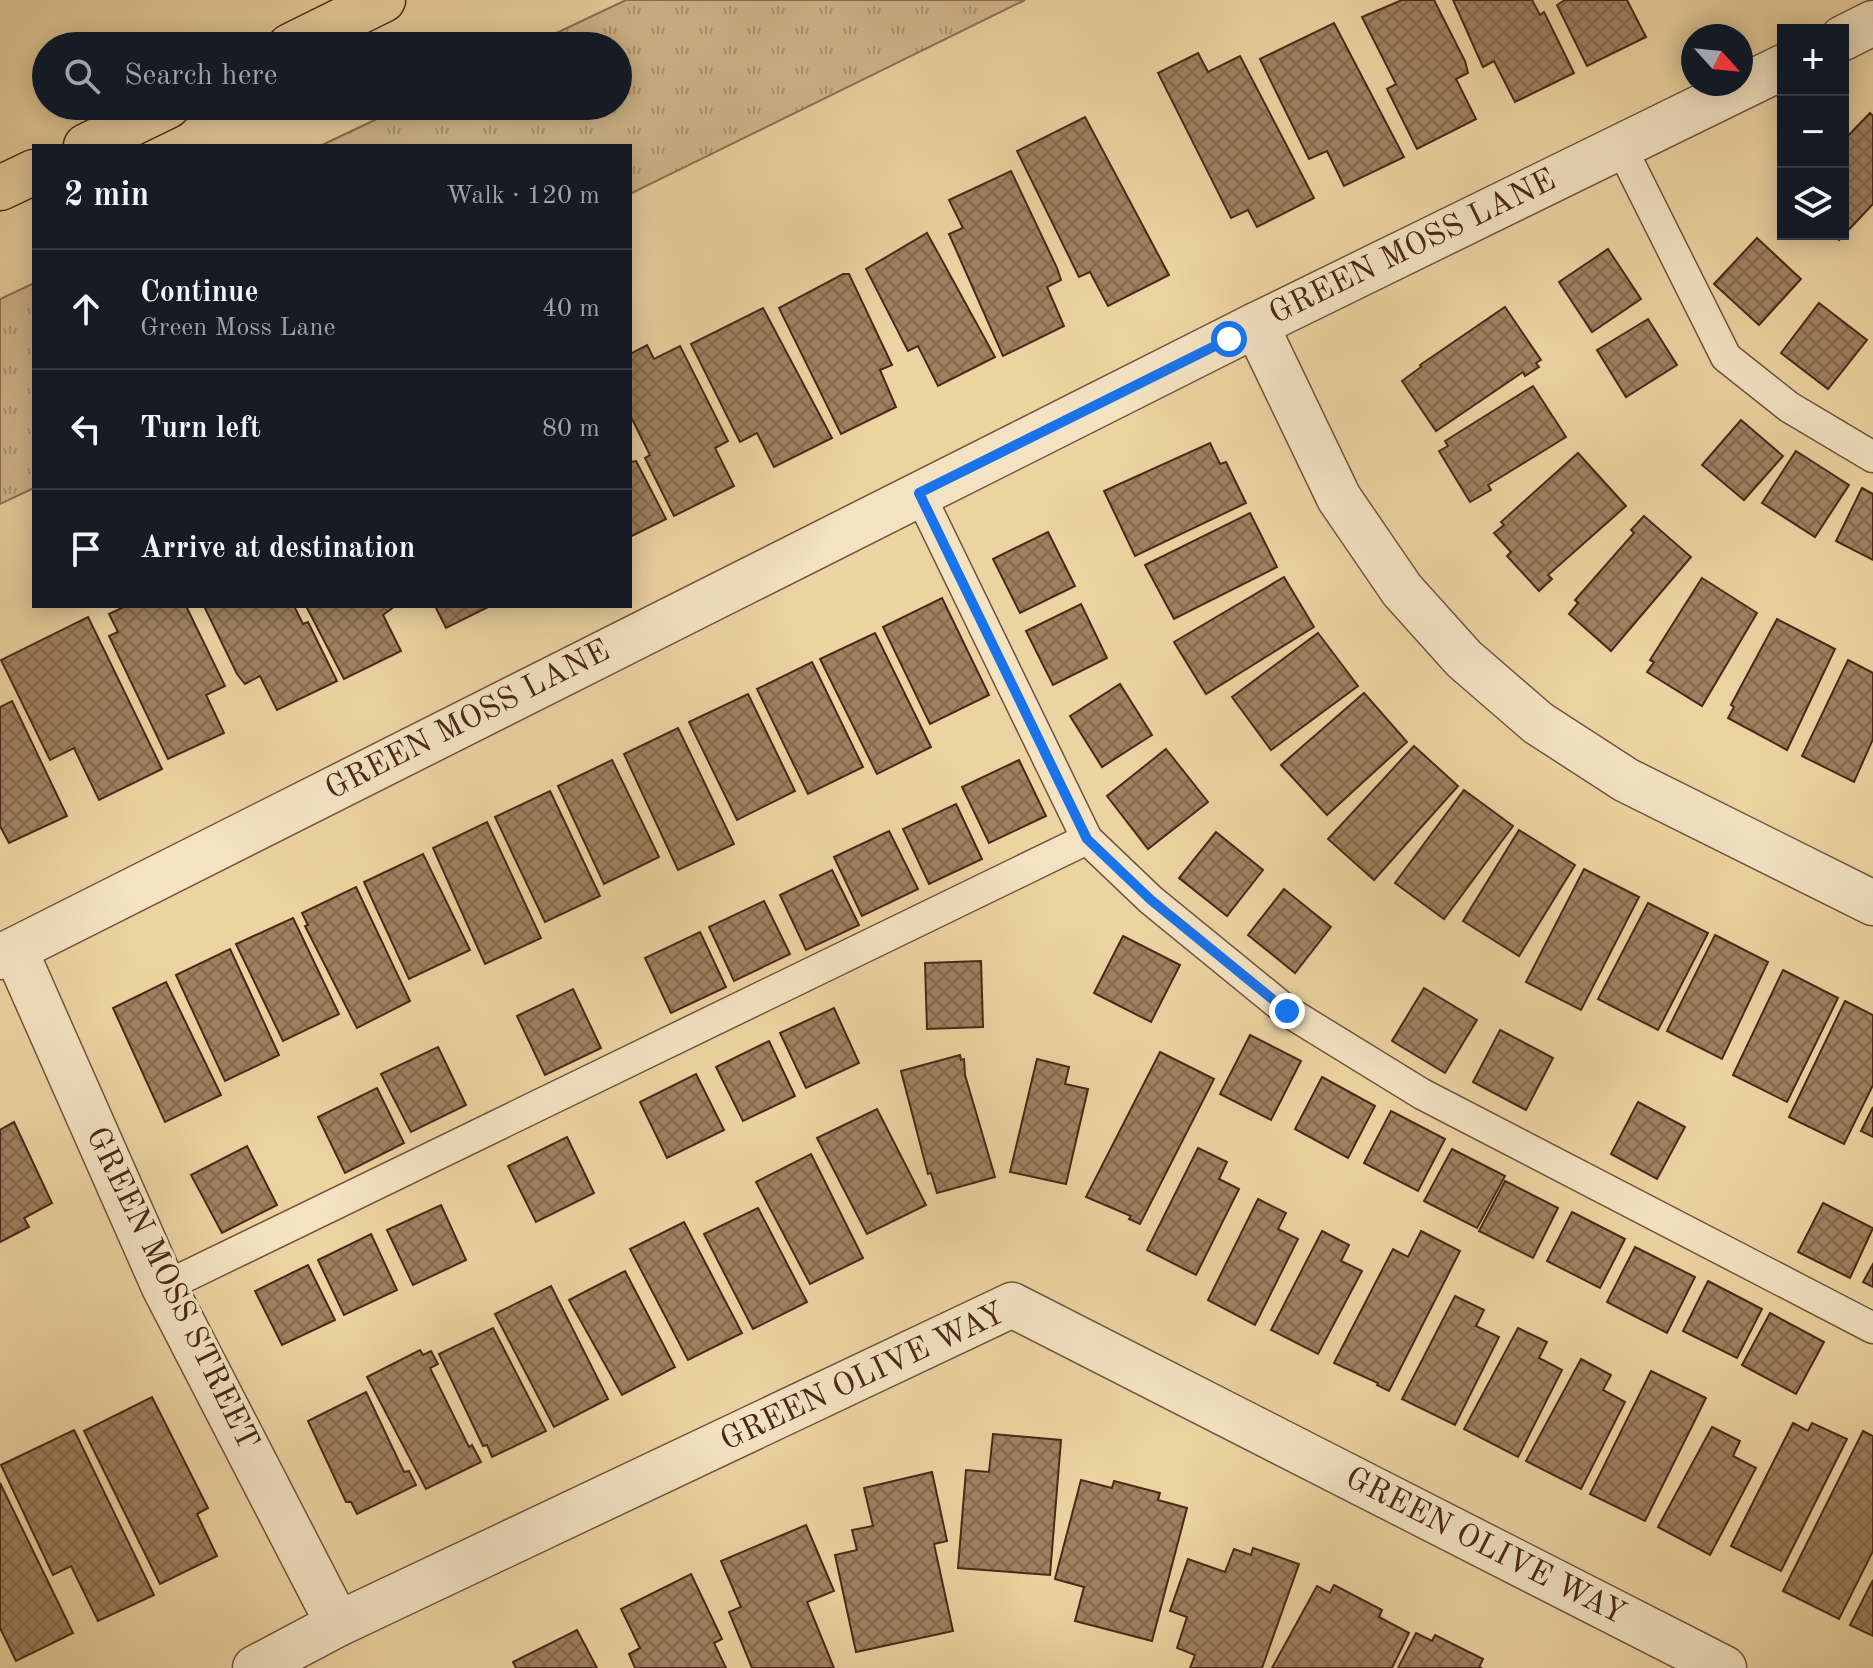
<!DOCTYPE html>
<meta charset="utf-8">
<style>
:root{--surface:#171b24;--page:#20242c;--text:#f1f3f6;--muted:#9ea1a6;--line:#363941}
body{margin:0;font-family:"Old Standard TT",serif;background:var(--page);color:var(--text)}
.controls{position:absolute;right:24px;top:24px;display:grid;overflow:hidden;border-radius:0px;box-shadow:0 4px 20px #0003}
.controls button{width:72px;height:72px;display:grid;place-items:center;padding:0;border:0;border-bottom:2px solid var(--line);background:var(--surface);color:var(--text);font:40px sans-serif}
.compass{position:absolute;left:1681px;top:24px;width:72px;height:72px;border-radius:50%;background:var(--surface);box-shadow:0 4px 20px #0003;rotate:117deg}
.stop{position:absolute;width:24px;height:24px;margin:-18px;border:6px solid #1a73e8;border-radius:50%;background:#fff}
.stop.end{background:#1a73e8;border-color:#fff;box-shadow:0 2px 8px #0008}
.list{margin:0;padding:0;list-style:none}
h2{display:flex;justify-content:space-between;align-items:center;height:104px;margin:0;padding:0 32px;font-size:34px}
h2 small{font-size:26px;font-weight:400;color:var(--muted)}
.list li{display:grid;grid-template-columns:52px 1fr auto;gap:24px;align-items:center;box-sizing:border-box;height:120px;padding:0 32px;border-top:2px solid var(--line)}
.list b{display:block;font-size:30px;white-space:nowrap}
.list p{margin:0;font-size:26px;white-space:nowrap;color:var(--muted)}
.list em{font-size:26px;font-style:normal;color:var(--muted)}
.icon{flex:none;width:44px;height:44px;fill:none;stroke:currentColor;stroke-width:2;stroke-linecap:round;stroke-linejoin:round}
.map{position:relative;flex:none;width:1873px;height:1668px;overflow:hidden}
.search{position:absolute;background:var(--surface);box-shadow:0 4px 20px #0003;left:32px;top:32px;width:600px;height:88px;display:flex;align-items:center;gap:20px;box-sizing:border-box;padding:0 28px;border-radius:44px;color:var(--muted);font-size:30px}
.panel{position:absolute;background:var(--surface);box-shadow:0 4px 20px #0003;left:32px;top:144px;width:600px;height:464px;border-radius:0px}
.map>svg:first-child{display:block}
.grass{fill:url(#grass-tufts);stroke:#8e7052;stroke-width:2}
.building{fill:url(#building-cross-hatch);stroke:#4b2818;stroke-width:2}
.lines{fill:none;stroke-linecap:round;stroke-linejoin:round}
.service-casing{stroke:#73533a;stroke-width:33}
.minor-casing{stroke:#73533a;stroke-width:47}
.primary-casing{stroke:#4b2818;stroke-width:47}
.service{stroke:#f3e3c3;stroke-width:30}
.minor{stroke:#f3e3c3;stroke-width:44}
.primary{stroke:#ecd4a2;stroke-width:44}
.route{stroke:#1a73e8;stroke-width:10}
.labels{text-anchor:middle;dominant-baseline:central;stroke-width:7;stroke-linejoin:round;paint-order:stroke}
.street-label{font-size:32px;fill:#4b2818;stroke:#f3e3c3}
</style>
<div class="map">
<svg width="1873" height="1668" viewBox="0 0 1873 1668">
<defs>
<pattern id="grass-tufts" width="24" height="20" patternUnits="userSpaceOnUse" patternTransform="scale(2)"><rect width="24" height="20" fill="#d1b78b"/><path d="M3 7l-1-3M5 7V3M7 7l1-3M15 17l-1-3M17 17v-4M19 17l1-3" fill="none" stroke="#ac9571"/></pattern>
<pattern id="building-cross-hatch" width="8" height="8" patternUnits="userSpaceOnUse" patternTransform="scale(2)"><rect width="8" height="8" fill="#9f8160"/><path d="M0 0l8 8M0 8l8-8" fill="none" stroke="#846a4e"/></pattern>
</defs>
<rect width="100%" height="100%" fill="#ecd4a2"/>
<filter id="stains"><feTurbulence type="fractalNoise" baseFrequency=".0025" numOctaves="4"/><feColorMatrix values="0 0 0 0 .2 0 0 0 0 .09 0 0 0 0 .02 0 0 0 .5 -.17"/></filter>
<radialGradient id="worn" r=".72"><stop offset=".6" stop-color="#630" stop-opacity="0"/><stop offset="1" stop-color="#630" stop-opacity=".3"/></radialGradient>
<!-- grass -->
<g class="grass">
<polygon points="626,0 1025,0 630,194 630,146 320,146 404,106 618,106 618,46 529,46"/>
<polygon points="34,283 34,488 0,504 0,299"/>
</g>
<!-- building -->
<g class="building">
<polygon points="1402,0 1434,0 1465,61 1468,73 1456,79 1476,119 1417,149 1387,89 1396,84 1362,17"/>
<polygon points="1453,0 1532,0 1540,15 1544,12 1574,73 1515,102 1494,61 1483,67"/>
<polygon points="1627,0 1646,37 1587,66 1557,5 1565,0"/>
<polygon points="1334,23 1404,157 1344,186 1327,151 1309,159 1260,59"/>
<polygon points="1198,53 1208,72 1240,56 1314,198 1257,227 1248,210 1231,218 1158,73"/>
<polygon points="1870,113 1873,116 1873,204 1839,240 1832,234 1843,234 1843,141"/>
<polygon points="1085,117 1169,275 1108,306 1090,272 1079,277 1017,151"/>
<polygon points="1011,171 1057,268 1061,280 1047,287 1064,326 1003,356 949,234 963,228 949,200"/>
<polygon points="927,233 995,357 938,386 918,346 908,351 866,269"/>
<polygon points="1757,238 1801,279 1759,325 1714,284"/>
<polygon points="1608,249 1641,299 1592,332 1559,282"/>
<polygon points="843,274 849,274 892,365 880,370 896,407 841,434 779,308"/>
<polygon points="1819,303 1867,340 1828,389 1781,353"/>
<polygon points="1505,307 1541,360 1536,363 1539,367 1525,376 1523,372 1436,431 1402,381 1421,367 1420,365"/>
<polygon points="763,308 832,438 774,467 757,433 740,442 691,344"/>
<polygon points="1648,319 1677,365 1626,397 1597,350"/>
<polygon points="647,345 654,359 680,346 728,441 715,448 734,486 674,516 645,458 650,455 630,415 630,354"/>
<polygon points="1533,386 1566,437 1488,485 1491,490 1470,502 1439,451 1448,446 1445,441"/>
<polygon points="1741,420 1783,456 1744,500 1702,465"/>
<polygon points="1210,443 1220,464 1226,462 1246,503 1135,556 1104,491"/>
<polygon points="1796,451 1849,485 1815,537 1762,503"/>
<polygon points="1578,453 1626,506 1548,575 1552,579 1539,591 1507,556 1511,552 1494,533 1504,525 1501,522"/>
<polygon points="636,461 666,519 630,537 630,462"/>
<polygon points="1862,488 1873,494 1873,560 1836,541"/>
<polygon points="1250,513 1277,567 1174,619 1145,565"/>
<polygon points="1644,516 1691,557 1611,651 1569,614 1578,603 1575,600 1634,533 1631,530"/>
<polygon points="1048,532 1075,586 1020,613 993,559"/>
<polygon points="1284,577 1314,627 1206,694 1174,642"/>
<polygon points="1702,578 1757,613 1702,706 1647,672 1654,662 1650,660"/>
<polygon points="942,598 989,695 930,724 883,627"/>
<polygon points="1081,604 1107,658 1053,685 1026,631"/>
<polygon points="126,606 186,606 225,686 206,695 224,733 168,759 109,636 118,632 109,614"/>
<polygon points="204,606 294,606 303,624 308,622 337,681 277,710 260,676 245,684 237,674"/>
<polygon points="306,606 395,606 383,615 401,651 344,679"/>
<polygon points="435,606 490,606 446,628"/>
<polygon points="88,617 162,769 99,800 74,748 50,760 1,660"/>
<polygon points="1777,619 1835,649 1787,750 1728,718 1734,707 1731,705"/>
<polygon points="875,633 931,747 877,774 820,659"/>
<polygon points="1318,633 1358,686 1271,750 1232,697"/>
<polygon points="1848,660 1873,673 1873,739 1854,782 1802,756"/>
<polygon points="812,662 863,767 808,794 757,689"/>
<polygon points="1120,684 1152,735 1102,767 1070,716"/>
<polygon points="1364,693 1407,742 1327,815 1281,765"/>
<polygon points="748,694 795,791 737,820 689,722"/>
<polygon points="12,701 67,816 9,843 0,826 0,707"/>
<polygon points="678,728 734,844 678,870 624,754"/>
<polygon points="1414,746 1458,786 1374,880 1328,839"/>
<polygon points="1166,749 1208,802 1148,849 1107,796"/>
<polygon points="612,760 659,857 604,884 558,786"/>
<polygon points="1019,760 1046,816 989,843 962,787"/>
<polygon points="1464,790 1513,826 1444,919 1395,883"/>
<polygon points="550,791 600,896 545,922 495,817"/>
<polygon points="956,804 982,859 929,884 903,829"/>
<polygon points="487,822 541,938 485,964 433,848"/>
<polygon points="1519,830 1575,865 1519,956 1463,921"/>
<polygon points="889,831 918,889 862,916 834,857"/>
<polygon points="1216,832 1263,870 1227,916 1179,878"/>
<polygon points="423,854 470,950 409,979 364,882"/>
<polygon points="1584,869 1639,897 1581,1010 1526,982"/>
<polygon points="832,870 859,925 806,950 780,895"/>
<polygon points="356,887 410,1001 357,1028 305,926 308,925 302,913"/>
<polygon points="1284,889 1331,927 1295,973 1248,935"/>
<polygon points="764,901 790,954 734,981 709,927"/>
<polygon points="1648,903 1708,933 1658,1030 1598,999"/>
<polygon points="293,918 339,1014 283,1041 236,944"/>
<polygon points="700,932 726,987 671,1013 645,958"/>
<polygon points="1715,935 1768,962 1722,1059 1667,1031"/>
<polygon points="1123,936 1180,965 1151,1022 1094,993"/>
<polygon points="230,949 279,1055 225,1081 176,975"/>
<polygon points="981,961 983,1027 927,1029 925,963"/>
<polygon points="1783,970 1838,998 1787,1102 1733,1075"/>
<polygon points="166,982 221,1095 165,1122 113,1008"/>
<polygon points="1424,988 1477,1020 1445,1073 1392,1041"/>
<polygon points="573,989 601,1048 545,1075 517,1016"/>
<polygon points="1845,1001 1873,1015 1873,1085 1844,1144 1789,1117"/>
<polygon points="834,1008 859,1063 806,1088 780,1033"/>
<polygon points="1500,1030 1553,1058 1526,1110 1473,1082"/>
<polygon points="1250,1035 1301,1061 1271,1120 1220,1094"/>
<polygon points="769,1041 795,1096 743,1121 716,1067"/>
<polygon points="438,1047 466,1105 411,1132 381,1074"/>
<polygon points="1160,1052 1214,1079 1140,1224 1129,1219 1131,1216 1086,1197"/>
<polygon points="960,1055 961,1060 964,1059 965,1075 995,1177 937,1193 931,1173 928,1174 901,1071"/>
<polygon points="1037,1059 1069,1067 1065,1084 1088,1089 1066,1184 1010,1172"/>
<polygon points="696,1074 724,1130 667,1158 640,1102"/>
<polygon points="1322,1077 1375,1106 1348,1158 1295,1129"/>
<polygon points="377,1088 404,1143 345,1173 318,1117"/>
<polygon points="1638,1102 1685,1127 1657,1179 1611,1154"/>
<polygon points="1873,1107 1873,1137 1861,1131"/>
<polygon points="877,1109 926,1205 867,1234 817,1138"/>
<polygon points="1391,1111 1445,1139 1418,1191 1364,1163"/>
<polygon points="14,1122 52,1203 24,1218 29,1227 0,1242 0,1130"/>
<polygon points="567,1137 594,1193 536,1222 508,1166"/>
<polygon points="247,1146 277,1205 222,1233 191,1175"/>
<polygon points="1198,1148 1227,1162 1219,1179 1239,1189 1196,1275 1147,1250"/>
<polygon points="1452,1149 1505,1176 1477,1228 1424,1201"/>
<polygon points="811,1154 863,1258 810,1284 756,1182"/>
<polygon points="1505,1181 1558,1208 1533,1258 1479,1231"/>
<polygon points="1258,1199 1286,1213 1278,1229 1298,1239 1255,1325 1208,1300"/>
<polygon points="1823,1203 1873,1228 1850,1278 1798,1252"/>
<polygon points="441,1205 466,1260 413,1285 387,1230"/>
<polygon points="758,1208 807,1302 753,1329 704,1234"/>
<polygon points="1572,1212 1625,1239 1600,1288 1547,1261"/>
<polygon points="684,1222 742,1333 688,1360 630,1249"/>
<polygon points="1322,1231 1349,1245 1341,1261 1362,1271 1318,1354 1271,1330"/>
<polygon points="1421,1231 1460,1251 1389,1391 1377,1385 1378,1383 1334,1363 1393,1249 1408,1257"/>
<polygon points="371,1234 397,1290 344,1315 318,1260"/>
<polygon points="1635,1247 1695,1277 1667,1333 1607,1302"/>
<polygon points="1873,1264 1873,1287 1863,1282"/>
<polygon points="308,1265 335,1320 282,1345 255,1291"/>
<polygon points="625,1271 675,1367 622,1395 569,1300"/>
<polygon points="1708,1281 1762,1309 1737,1358 1683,1331"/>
<polygon points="551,1286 608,1399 554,1427 495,1314"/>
<polygon points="1455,1296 1484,1310 1476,1326 1499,1337 1455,1425 1402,1399"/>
<polygon points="1770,1313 1824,1342 1796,1394 1742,1365"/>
<polygon points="493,1328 546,1431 492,1457 487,1445 483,1446 439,1354"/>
<polygon points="1518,1328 1547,1342 1539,1358 1562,1370 1518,1457 1464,1429"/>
<polygon points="420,1350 423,1355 431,1351 438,1364 430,1368 469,1447 472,1445 481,1462 426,1489 367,1377"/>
<polygon points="1581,1359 1611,1375 1603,1390 1625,1402 1581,1489 1526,1461"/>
<polygon points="1651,1371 1706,1398 1645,1521 1590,1494"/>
<polygon points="366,1392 404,1472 409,1471 416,1485 357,1514 351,1502 346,1502 308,1421"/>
<polygon points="152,1397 208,1508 197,1514 217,1556 160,1584 84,1431"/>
<polygon points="1793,1423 1808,1431 1812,1423 1847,1439 1781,1571 1731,1546"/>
<polygon points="1712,1427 1740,1441 1733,1456 1756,1468 1710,1555 1658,1527"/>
<polygon points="74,1430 154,1595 98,1621 71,1566 53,1575 1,1465"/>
<polygon points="1863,1431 1873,1436 1873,1551 1839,1619 1783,1591"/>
<polygon points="993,1434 1061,1440 1050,1575 958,1568 966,1470 989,1472"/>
<polygon points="932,1472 947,1541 934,1544 953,1631 856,1652 835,1555 857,1550 852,1530 873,1526 864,1488"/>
<polygon points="1081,1480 1112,1488 1114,1481 1160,1493 1158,1500 1187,1508 1152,1641 1075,1621 1084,1587 1055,1579"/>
<polygon points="0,1483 73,1633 16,1661 0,1628"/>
<polygon points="806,1525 834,1591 807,1602 834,1668 752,1668 729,1612 741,1607 721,1561"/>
<polygon points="1253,1548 1299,1564 1262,1668 1190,1668 1195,1655 1177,1648 1187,1617 1170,1611 1188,1559 1225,1572 1234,1549 1251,1555"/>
<polygon points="691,1574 722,1639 714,1643 726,1668 635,1668 629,1654 640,1648 621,1609"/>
<polygon points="1873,1580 1873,1636 1850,1625"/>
<polygon points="1334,1585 1382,1610 1379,1617 1409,1633 1392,1668 1272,1668 1317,1586 1330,1593"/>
<polygon points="577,1630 597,1668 516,1668 513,1662"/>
<polygon points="1416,1633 1432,1641 1435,1635 1483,1659 1479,1667 1482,1668 1398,1668"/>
</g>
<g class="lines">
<defs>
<g id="service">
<polyline points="1621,147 1726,357 1789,407 1873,457"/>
<polyline points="919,493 1087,839 1151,900 1287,1011 1422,1094 1873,1328"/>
<polyline points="164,1287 1087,839"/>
</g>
<g id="minor">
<polyline points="1843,38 1873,23"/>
<polyline points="1256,325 1339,498 1402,590 1464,659 1538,723 1626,780 1873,903"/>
<polyline points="15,950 164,1287 338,1624"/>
<polyline points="0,957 1256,325 1783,67"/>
<polyline points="255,1668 338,1624 1012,1305 1724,1668"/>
</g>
<g id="primary">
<polyline points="290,46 383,0"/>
<polyline points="86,146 168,106"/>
<polyline points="0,188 34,172"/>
</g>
</defs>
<!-- service casing -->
<use href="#service" class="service-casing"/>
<!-- minor casing -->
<use href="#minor" class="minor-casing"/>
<!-- primary casing -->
<use href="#primary" class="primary-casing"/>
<!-- service -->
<use href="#service" class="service"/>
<!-- minor -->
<use href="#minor" class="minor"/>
<!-- primary -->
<use href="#primary" class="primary"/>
</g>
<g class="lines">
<!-- route -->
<polyline class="route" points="1229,339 919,493 1087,839 1151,900 1287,1011"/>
</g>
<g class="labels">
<!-- street labels -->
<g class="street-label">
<text transform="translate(1413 248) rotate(-26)">GREEN MOSS LANE</text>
<text transform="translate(468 721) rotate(-27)">GREEN MOSS LANE</text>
<text transform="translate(171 1289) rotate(64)">GREEN MOSS STREET</text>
<text transform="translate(863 1378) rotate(-25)">GREEN OLIVE WAY</text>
<text transform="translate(1485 1547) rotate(27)">GREEN OLIVE WAY</text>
</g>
</g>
<rect width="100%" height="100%" filter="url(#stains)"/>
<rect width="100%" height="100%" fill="url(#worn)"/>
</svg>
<div class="controls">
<button>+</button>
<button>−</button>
<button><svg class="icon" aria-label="layers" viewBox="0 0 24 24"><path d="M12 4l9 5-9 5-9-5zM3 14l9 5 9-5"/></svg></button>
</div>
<svg class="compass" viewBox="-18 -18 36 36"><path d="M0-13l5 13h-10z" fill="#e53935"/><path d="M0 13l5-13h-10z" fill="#9ea1a6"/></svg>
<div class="stop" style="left:1229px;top:339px"></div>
<div class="stop end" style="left:1287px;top:1011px"></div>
<div class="search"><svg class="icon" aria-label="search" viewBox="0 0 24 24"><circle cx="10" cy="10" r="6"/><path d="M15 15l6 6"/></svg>Search here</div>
<section class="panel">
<h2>2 min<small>Walk · 120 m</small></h2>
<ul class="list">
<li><svg class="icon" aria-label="ahead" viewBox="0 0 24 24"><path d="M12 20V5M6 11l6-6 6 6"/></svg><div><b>Continue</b><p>Green Moss Lane</p></div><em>40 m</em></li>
<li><svg class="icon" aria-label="left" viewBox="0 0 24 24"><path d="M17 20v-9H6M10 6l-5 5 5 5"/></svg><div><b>Turn left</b></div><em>80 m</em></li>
<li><svg class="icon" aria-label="arrive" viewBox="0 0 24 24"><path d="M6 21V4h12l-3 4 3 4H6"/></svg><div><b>Arrive at destination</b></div></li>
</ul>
</section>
</div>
